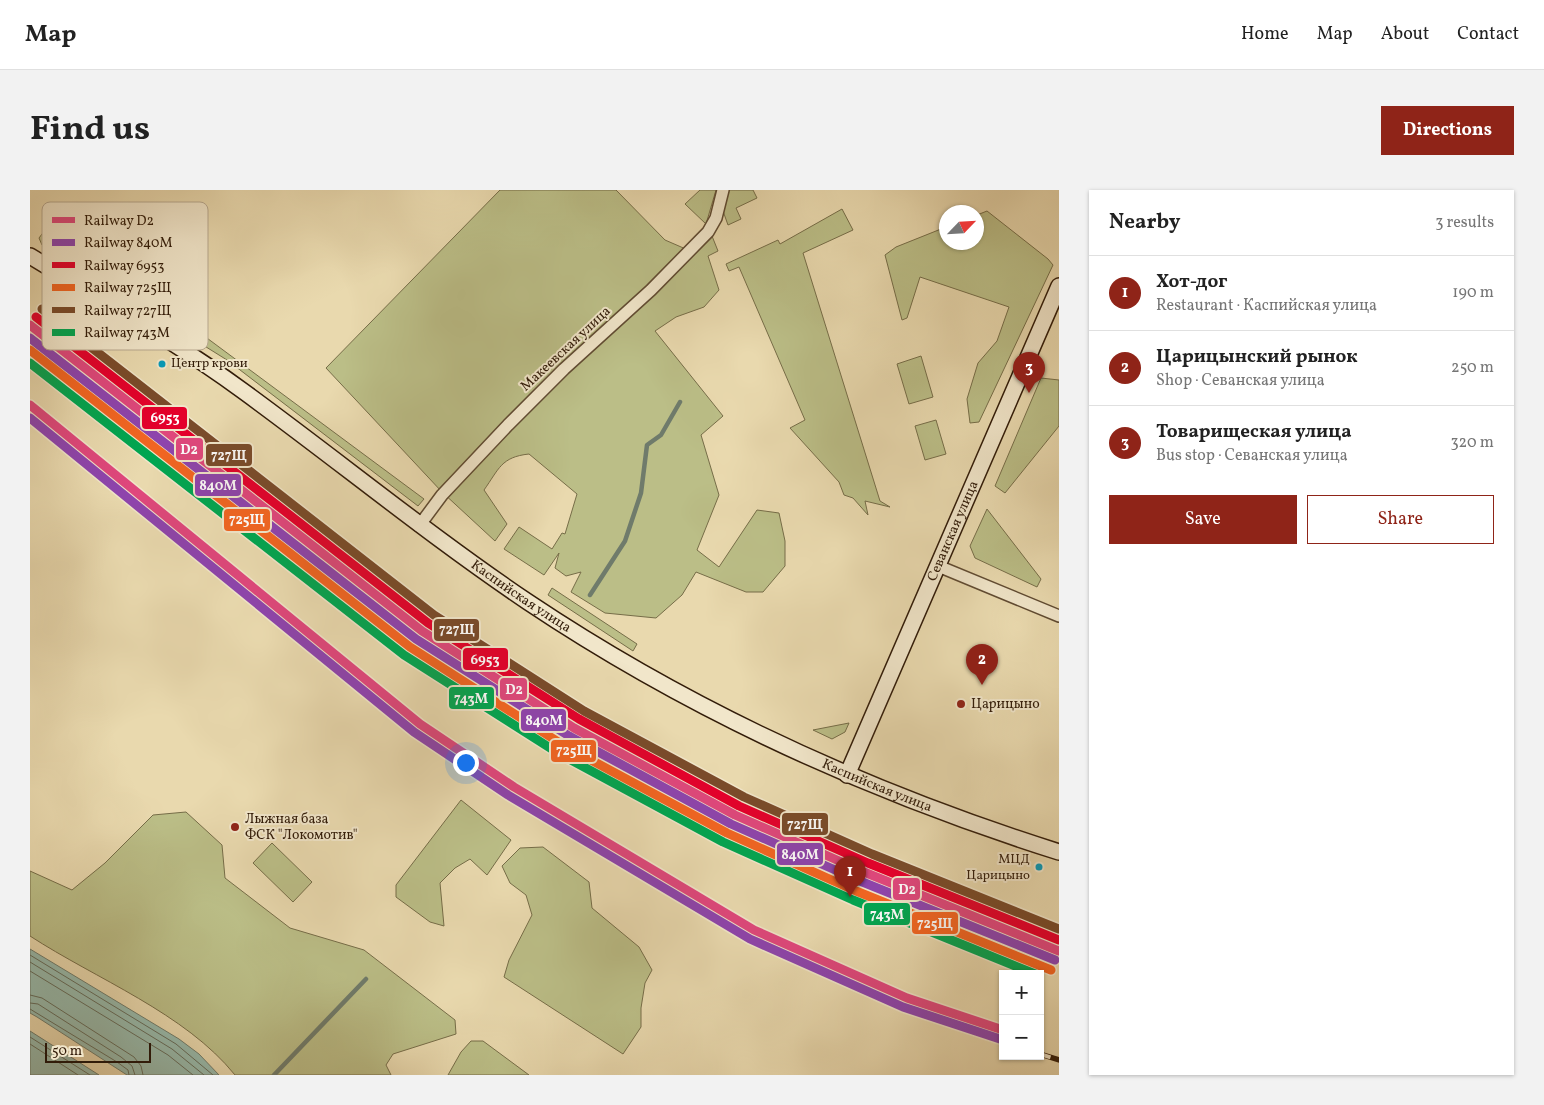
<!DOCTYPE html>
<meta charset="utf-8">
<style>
:root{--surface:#fff;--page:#f2f2f2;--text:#222;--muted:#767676;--line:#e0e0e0;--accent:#8f2418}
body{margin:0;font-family:Vollkorn,serif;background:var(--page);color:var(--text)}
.controls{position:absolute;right:15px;bottom:15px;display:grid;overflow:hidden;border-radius:0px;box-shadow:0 1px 4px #0004}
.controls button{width:45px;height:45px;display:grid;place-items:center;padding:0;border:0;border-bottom:1px solid var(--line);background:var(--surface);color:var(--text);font:25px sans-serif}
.compass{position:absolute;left:909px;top:15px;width:45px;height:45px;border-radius:50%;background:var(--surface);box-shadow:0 1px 4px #0004;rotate:65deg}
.scale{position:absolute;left:15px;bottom:12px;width:106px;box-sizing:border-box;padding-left:5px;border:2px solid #321c09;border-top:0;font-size:14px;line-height:18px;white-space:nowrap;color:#321c09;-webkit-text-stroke:4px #f1e6ca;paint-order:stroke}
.you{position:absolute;left:435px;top:572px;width:18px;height:18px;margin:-12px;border:4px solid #fff;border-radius:50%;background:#1a73e8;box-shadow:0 0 0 8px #1a73e833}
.badge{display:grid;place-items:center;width:32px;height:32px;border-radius:50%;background:var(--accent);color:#fff;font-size:16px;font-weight:700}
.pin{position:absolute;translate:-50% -41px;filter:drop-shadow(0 1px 2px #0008)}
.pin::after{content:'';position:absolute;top:26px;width:18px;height:15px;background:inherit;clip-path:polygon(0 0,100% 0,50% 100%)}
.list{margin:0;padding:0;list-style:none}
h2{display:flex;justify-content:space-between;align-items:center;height:65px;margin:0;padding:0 20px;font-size:21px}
h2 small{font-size:16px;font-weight:400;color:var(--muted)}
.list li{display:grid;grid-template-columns:32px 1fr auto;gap:15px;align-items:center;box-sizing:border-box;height:75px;padding:0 20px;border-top:1px solid var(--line)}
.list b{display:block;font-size:19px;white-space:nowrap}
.list p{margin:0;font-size:16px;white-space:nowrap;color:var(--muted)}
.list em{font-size:16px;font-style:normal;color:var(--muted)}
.actions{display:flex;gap:10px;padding:15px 20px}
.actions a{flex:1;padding:11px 0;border:1px solid var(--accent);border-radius:0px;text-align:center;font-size:18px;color:var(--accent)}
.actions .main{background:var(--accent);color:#fff}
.map{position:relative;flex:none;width:1029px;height:885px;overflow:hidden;border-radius:0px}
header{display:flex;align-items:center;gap:30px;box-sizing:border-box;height:70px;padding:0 25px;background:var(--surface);border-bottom:1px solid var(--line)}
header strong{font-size:24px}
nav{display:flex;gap:28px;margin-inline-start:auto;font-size:18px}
.intro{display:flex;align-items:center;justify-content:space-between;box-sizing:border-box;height:120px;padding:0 30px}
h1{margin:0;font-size:35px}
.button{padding:12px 22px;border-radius:0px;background:var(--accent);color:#fff;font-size:18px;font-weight:700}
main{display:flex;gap:30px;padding:0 30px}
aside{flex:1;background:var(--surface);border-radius:0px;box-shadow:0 1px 4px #0004}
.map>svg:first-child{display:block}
.green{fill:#bbbe87;stroke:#766d48}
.water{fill:#97baac;stroke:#6f7b6b}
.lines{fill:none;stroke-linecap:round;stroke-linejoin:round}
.shore{stroke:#646b5a;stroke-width:1}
.stream{stroke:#6f7b6b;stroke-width:4.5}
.street-casing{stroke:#604b32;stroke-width:14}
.secondary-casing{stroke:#321c09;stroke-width:18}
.street{stroke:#f1e6ca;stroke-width:11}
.secondary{stroke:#f1e6ca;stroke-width:15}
.rail-casing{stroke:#321c09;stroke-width:5.5}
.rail{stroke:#f1e6ca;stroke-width:4;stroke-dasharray:11;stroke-linecap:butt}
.rail-1-casing{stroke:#f1e6ca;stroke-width:12}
.rail-2-casing{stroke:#f1e6ca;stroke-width:12}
.rail-3-casing{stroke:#f1e6ca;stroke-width:12}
.rail-4-casing{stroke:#f1e6ca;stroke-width:12}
.rail-5-casing{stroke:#f1e6ca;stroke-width:12}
.rail-6-casing{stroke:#f1e6ca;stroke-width:12}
.rail-1{stroke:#df477c;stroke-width:9}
.rail-2{stroke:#8e44ad;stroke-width:9}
.rail-3{stroke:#e4002b;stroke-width:9}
.rail-4{stroke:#f26522;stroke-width:9}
.rail-5{stroke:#7a4b2a;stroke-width:9}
.rail-6{stroke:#00a651;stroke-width:9}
.bus-dot{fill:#059bba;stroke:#f1e6ca;stroke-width:2}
.poi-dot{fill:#8f2418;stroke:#f1e6ca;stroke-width:2}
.labels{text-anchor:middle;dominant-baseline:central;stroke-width:4;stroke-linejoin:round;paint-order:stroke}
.bus-label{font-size:13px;fill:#321c09;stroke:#f1e6ca;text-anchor:start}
.street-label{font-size:14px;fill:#321c09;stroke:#f1e6ca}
.poi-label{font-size:14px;fill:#321c09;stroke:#f1e6ca;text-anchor:start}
.key{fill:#f1e6ca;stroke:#b8a990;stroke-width:1}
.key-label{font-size:14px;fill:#321c09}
.line-badge{stroke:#f1e6ca;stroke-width:2}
.badge-label{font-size:14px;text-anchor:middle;font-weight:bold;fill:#fff}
</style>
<header>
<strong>Map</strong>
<nav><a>Home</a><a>Map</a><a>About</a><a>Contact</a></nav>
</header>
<div class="intro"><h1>Find us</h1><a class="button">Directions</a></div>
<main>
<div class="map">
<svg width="1029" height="885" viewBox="0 0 1029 885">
<rect width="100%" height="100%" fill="#e9d9ae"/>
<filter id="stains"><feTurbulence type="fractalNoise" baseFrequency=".004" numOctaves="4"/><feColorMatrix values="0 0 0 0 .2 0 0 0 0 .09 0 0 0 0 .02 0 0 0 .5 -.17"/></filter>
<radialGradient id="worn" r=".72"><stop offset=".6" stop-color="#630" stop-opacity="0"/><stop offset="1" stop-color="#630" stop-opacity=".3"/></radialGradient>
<!-- green -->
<g class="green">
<path d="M470,0H586L635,50L665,63L682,46L688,61L678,66L689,100L674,117L646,127L625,141L693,226L671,245L689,305L667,360L689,377L727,320L749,323L755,351V376L733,402H716L666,382L652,405L626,428L575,423L541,402L551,382L536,386L525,378L529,363L514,385L474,359L489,337L522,359L532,343L535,344L547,304L499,264C471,267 469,279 454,300L477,334L465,351L412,302L296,178Z"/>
<polygon points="670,0 686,0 676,34 655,14"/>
<polygon points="698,0 723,0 727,8 706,18 711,29 698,35 693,21"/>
<polygon points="812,19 823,40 773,63 850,311 860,317 835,311 838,325 823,308 814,305 809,292 760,238 775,230 709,77 699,81 696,74 748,50 750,54"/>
<polygon points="957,21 1018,69 1023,75 949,232 940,233 937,209 948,173 967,151 979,117 890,87 877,128 872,130 855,65 866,57 916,37 916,52 946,52 947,25"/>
<polygon points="18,36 60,65 50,79 12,55 9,48"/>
<polygon points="127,111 394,309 388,316 197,170 120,122"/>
<polygon points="891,166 903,207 879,214 867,174"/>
<polygon points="1011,188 1029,190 1029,236 975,303 965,296"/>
<polygon points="906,230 916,264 895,270 885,236"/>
<polygon points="957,319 1011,389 1007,397 945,368 940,356"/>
<polygon points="522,398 607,454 603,461 518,405"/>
<polygon points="819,533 815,542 802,549 783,540"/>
<polygon points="431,610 481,650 457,685 440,669 425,678 410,693 414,736 400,732 366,707 366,695"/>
<path d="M156,622L192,655L195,688L260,738L334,760L425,830L426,844L363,864L356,875L361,885H205C155,823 66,789 0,746V681L42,700L75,673L123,625Z"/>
<polygon points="242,653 282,692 263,712 223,673"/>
<polygon points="513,657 559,692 562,718 609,757 622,780 615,793 611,818 611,837 593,864 474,787 479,770 502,725 496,705 480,693 472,676 490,658"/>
<polygon points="441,851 453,851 499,885 418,885 431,862"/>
</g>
<!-- water -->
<g class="water">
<polygon points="0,759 149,849 169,864 189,885 97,885 7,827 0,823"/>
<polygon points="0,841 69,885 0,885"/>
</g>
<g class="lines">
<!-- shore -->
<g class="shore">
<polyline points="0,765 146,854 183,885"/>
<polyline points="0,772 142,859 174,885"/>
<polyline points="0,781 138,865 163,885"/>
<polyline points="0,805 12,808 104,867 111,876 113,885"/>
<polyline points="0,813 8,814 91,867 102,876 105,885"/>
<polyline points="0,819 87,872 98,880 99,885"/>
<polyline points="0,847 60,885"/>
<polyline points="0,854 48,885"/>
</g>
<!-- stream -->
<g class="stream">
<polyline points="560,405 595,351 611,303 617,255 631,245 650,212"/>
<polyline points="244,885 336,789"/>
</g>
<defs>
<g id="street">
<polyline points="389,336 412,305 478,235 534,179 621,100 678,42 686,28 693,0"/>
<polyline points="908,376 1029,426"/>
</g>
<g id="secondary">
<path id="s1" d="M0,66C72,110 146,152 213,201C309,271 400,346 498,412C661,521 842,603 1029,662"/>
<path id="s2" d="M817,585L1029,96"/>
</g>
</defs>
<!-- street casing -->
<use href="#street" class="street-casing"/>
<!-- secondary casing -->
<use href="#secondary" class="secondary-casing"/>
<!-- street -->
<use href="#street" class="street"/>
<!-- secondary -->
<use href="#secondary" class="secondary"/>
<defs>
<g id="rail">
<polyline points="0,230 384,542 478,607 676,725 875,817 973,852"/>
<polyline points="1010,864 1029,870"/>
</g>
</defs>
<!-- rail casing -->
<use href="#rail" class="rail-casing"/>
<!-- rail -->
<use href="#rail" class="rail"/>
<defs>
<g id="rail-1">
<polyline points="0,135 392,441 544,538 705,625 834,682 1029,761"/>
<polyline points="0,215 390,534 484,597 724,740 877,808 973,840"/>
</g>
<g id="rail-2">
<polyline points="0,148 386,449 539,546 701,634 830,691 1025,770"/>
<polyline points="0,228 384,542 478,605 720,749 873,817 970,849"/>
</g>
<polyline id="rail-3" points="6,127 398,433 549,529 709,616 838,673 1029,750"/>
<polyline id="rail-4" points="0,160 380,457 533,555 697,643 826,701 1021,780"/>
<polyline id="rail-5" points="12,119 404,425 554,521 714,607 842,664 1029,739"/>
<polyline id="rail-6" points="0,173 374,465 528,563 693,652 823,710 1005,784"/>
</defs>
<!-- rail-1 casing -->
<use href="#rail-1" class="rail-1-casing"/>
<!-- rail-2 casing -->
<use href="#rail-2" class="rail-2-casing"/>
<!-- rail-3 casing -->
<use href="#rail-3" class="rail-3-casing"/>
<!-- rail-4 casing -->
<use href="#rail-4" class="rail-4-casing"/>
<!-- rail-5 casing -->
<use href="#rail-5" class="rail-5-casing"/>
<!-- rail-6 casing -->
<use href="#rail-6" class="rail-6-casing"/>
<!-- rail-1 -->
<use href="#rail-1" class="rail-1"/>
<!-- rail-2 -->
<use href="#rail-2" class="rail-2"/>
<!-- rail-3 -->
<use href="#rail-3" class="rail-3"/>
<!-- rail-4 -->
<use href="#rail-4" class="rail-4"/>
<!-- rail-5 -->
<use href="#rail-5" class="rail-5"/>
<!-- rail-6 -->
<use href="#rail-6" class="rail-6"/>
</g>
<!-- markers -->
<g class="bus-dot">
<circle cx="132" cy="174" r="4.5"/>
<circle cx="1009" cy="677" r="4.5"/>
</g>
<g class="poi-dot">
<circle cx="931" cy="514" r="5"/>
<circle cx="205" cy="637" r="5"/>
</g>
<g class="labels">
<!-- bus labels -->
<g class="bus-label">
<text x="141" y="174">Центр крови</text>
<text x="1000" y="670" text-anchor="end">МЦД<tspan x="1000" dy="16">Царицыно</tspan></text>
</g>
<!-- street labels -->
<g class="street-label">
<text transform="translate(536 159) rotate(-43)">Макеевская улица</text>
<text stroke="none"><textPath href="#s2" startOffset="266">Севанская улица</textPath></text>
<text stroke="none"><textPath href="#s1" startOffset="598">Каспийская улица</textPath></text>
<text stroke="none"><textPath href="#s1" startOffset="1002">Каспийская улица</textPath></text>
</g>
<!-- poi labels -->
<g class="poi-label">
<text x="941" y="514">Царицыно</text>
<text x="215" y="629">Лыжная база<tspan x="215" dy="16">ФСК "Локомотив"</tspan></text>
</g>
</g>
<!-- legend -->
<rect x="12" y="12" width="166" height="148" rx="8" class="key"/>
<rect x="22" y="27" width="23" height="6" fill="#df477c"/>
<rect x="22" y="49" width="23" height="7" fill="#8e44ad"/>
<rect x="22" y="72" width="23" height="6" fill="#e4002b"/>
<rect x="22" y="94" width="23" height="7" fill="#f26522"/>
<rect x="22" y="117" width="23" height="6" fill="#7a4b2a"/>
<rect x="22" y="139" width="23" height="7" fill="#00a651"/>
<g class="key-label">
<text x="54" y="35">Railway D2</text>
<text x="54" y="57">Railway 840М</text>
<text x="54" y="80">Railway 6953</text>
<text x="54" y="102">Railway 725Щ</text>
<text x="54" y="125">Railway 727Щ</text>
<text x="54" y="147">Railway 743М</text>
</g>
<g class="line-badge">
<rect x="111" y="216" width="47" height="24" rx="5" fill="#e4002b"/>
<rect x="145" y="247" width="29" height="24" rx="5" fill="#df477c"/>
<rect x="175" y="253" width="48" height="24" rx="5" fill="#7a4b2a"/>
<rect x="164" y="283" width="48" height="24" rx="5" fill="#8e44ad"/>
<rect x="193" y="318" width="48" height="24" rx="5" fill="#f26522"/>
<rect x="403" y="428" width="47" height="24" rx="5" fill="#7a4b2a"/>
<rect x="432" y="457" width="47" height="24" rx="5" fill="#e4002b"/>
<rect x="469" y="487" width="29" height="24" rx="5" fill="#df477c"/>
<rect x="418" y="496" width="47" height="24" rx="5" fill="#00a651"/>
<rect x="490" y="518" width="47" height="24" rx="5" fill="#8e44ad"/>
<rect x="520" y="549" width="47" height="24" rx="5" fill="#f26522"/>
<rect x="751" y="622" width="48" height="24" rx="5" fill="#7a4b2a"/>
<rect x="746" y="652" width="48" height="24" rx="5" fill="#8e44ad"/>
<rect x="862" y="687" width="29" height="24" rx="5" fill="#df477c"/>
<rect x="833" y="712" width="48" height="24" rx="5" fill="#00a651"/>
<rect x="881" y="721" width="48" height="24" rx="5" fill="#f26522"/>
</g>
<g class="badge-label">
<text x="135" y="232">6953</text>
<text x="159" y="264">D2</text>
<text x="199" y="270">727Щ</text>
<text x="188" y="300">840М</text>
<text x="217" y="334">725Щ</text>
<text x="427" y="444">727Щ</text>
<text x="455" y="474">6953</text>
<text x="484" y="504">D2</text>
<text x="441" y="513">743М</text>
<text x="514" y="535">840М</text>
<text x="544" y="565">725Щ</text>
<text x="775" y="639">727Щ</text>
<text x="770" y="669">840М</text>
<text x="877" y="704">D2</text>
<text x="857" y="729">743М</text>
<text x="905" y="738">725Щ</text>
</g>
<rect width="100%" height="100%" filter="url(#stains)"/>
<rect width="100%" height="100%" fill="url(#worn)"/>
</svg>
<div class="controls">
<button>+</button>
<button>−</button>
</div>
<svg class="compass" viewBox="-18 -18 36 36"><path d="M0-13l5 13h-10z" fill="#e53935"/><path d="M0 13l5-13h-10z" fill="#767676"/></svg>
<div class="scale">50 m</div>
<div class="you"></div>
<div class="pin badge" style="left:820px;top:707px">1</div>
<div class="pin badge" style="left:952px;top:495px">2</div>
<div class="pin badge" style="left:999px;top:203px">3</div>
</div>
<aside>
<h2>Nearby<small>3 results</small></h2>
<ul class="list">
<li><span class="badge">1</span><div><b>Хот-дог</b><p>Restaurant · Каспийская улица</p></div><em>190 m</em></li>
<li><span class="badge">2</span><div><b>Царицынский рынок</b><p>Shop · Севанская улица</p></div><em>250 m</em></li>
<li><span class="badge">3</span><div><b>Товарищеская улица</b><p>Bus stop · Севанская улица</p></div><em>320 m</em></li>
</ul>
<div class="actions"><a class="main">Save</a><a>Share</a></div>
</aside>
</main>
